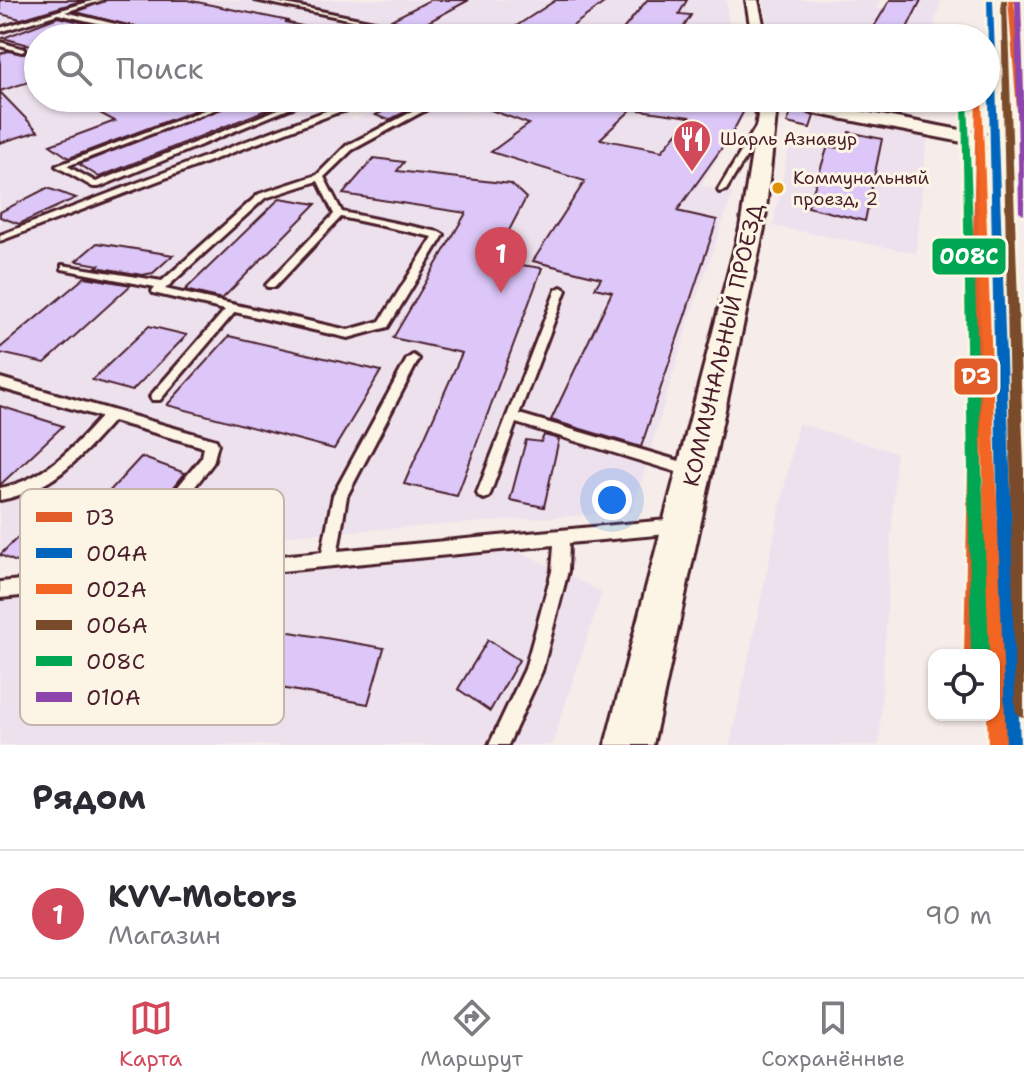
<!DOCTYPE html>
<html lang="ru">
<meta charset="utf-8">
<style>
:root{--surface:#fff;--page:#f7f7f7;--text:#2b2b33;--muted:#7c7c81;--line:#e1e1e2;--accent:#d1495b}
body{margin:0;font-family:"Shantell Sans",sans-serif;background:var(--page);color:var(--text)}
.controls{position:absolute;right:24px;bottom:24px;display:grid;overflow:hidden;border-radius:16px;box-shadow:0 2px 6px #0004}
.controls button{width:72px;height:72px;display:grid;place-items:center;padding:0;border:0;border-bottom:2px solid var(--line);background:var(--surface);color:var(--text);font:40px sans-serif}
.you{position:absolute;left:612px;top:500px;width:28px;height:28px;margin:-20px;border:6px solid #fff;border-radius:50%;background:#1a73e8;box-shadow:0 0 0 12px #1a73e833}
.badge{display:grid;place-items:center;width:52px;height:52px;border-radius:50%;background:var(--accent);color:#fff;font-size:26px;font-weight:700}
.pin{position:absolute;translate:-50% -66px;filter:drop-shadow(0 2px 4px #0008)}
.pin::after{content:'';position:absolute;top:42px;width:28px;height:24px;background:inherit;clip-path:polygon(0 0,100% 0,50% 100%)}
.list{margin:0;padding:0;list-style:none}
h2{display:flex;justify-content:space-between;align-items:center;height:104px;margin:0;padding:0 32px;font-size:34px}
h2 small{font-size:26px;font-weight:400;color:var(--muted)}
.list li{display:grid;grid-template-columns:52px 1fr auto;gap:24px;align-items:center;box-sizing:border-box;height:128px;padding:0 32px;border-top:2px solid var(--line)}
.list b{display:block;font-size:30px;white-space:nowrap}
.list p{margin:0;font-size:26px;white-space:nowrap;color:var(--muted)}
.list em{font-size:26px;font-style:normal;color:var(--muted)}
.icon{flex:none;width:44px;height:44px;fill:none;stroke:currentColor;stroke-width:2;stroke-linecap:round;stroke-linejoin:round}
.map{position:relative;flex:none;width:1024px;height:745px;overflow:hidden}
.search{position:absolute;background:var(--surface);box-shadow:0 2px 6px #0004;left:24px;right:24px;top:24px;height:88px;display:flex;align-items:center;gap:20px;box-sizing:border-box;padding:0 28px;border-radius:44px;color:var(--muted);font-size:30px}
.sheet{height:232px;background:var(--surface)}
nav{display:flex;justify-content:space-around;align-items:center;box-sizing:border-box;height:112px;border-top:2px solid var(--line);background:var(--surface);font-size:22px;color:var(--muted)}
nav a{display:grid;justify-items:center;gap:4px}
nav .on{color:var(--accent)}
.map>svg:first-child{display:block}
.built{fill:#eee1ee}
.building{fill:#dcc7f8;stroke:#4a1f2b;stroke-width:2;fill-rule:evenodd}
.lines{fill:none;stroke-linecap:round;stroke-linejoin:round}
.service-casing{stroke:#4a1f2b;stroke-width:6}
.tertiary-casing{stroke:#4a1f2b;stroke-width:6}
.service{fill:#fcf5e5;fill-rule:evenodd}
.tertiary{fill:#fcf5e5;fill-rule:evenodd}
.rail-1-casing{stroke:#fcf5e5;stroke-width:6}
.rail-2-casing{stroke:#fcf5e5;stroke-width:6}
.rail-3-casing{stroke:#fcf5e5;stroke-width:6}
.rail-4-casing{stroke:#fcf5e5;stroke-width:6}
.rail-5-casing{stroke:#fcf5e5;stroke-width:6}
.rail-6-casing{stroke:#fcf5e5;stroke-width:6}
.rail-1{fill:#e15d29;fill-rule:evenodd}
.rail-2{fill:#0065bd;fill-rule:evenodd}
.rail-3{fill:#f26522;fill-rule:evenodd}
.rail-4{fill:#7a4b2a;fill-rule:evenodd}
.rail-5{fill:#00a651;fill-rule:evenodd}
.rail-6{fill:#8e44ad;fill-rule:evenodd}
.bus-dot{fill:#dd9206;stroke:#fcf5e5;stroke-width:3}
.labels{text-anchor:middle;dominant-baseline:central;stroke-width:6;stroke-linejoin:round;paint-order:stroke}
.far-poi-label{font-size:18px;fill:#4a1f2b;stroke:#fcf5e5;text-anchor:start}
.far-bus-label{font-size:18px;fill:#4a1f2b;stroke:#fcf5e5;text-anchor:start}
.street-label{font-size:22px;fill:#4a1f2b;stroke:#fcf5e5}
.key{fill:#fcf5e5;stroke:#c7b5ad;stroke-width:2}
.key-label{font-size:22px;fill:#4a1f2b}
.line-badge{stroke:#fcf5e5;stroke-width:3}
.badge-label{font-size:22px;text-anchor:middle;font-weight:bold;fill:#fff}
</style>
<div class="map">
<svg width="1024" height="745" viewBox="0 0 1024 745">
<rect width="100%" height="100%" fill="#f6ece9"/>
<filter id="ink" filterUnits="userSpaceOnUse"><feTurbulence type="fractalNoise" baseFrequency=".0125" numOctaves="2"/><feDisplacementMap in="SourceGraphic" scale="16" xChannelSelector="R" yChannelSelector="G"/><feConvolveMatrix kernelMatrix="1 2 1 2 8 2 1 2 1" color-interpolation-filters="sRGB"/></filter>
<g filter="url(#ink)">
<!-- built -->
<g class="built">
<polygon points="0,0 726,0 730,38 468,38 453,35 449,38 38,38 38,98 381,98 364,105 347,99 326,107 354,120 397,104 425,115 434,110 457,108 474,113 493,104 483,99 487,98 736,98 752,104 701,185 733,193 690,317 632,512 0,555"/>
<polygon points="763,0 881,0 876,8 890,9 897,0 941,0 931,38 771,38"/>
<polygon points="823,98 914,98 908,119"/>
<polygon points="816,118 927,138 916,253 773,226 790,141 809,144"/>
<polygon points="798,423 896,453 879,745 730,745"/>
<polygon points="519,551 602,592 552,745 0,745 0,601"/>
</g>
<!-- building -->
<g class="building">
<polygon points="0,0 84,0 21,19 0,14"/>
<polygon points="106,0 187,0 289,21 285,22 323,31 322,38 177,38 76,12"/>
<polygon points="430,0 469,0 421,26 391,20"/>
<polygon points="556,0 608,0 559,36 546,34 540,38 498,38"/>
<polygon points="647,0 687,0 679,14 691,15 677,38 616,38"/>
<polygon points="890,0 921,0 902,38 867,38"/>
<polygon points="58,17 150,38 38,38 38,79 0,91 0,54 8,51 24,54 28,50 25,46 29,45 3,38"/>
<polygon points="0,92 38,131 0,143"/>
<polygon points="72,98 228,98 69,158 50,145 115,121"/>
<polygon points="248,98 293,99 99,177 79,164"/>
<path d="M490,98H713L747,105L731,135L677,211L717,220L641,447L551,420L612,292L595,288L601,278L533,261L585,181L491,152L529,124L477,105ZM632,109L690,117L662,151L600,139Z"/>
<polygon points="405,102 417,106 389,120 375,115"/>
<polygon points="793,108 814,116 810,128 787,123"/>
<polygon points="849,132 882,139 865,221 808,207 828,146 844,149"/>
<polygon points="374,158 404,162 397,171 511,184 526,198 493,261 542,268 457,496 404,484 462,353 393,338 466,213 343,194"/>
<polygon points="47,188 76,198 19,224 0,217 0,212"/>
<polygon points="280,198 316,204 222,299 185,290"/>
<polygon points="97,243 173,255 153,273 142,275 96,267 99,265 76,261"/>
<polygon points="85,277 131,285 45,363 0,353 0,348"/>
<polygon points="149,326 187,335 132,391 92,380"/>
<polygon points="229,336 381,371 334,449 167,405"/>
<polygon points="0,406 63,426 0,485"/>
<polygon points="544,435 559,439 544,507 510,500 526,440 541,442"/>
<polygon points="141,457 185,473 154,512 105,496"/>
<polygon points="34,521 88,544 61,573 46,575 0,555"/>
<polygon points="255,626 384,648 368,704 232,679"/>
<polygon points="488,640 519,660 490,711 458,689"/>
</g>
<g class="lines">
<defs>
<g id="service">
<polygon points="95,0 103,0 65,12 174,38 163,38 58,14 0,32 0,28"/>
<polygon points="255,0 266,0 453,38 441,38"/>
<polygon points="0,42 24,49 25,50 22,52 0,46"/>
<polygon points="236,98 245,98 67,166 96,182 306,98 315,98 99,187 93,187 56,166"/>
<polygon points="382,98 394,98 336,113 0,241 0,235 331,109"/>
<path d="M402,98L445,103L487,98L465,106H433L352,150L324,177L342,212L439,232L444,235L388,327L348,338L235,312L160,400H152L150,397L152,394L225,310L153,293L152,291L155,287L62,269V265L162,281L259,194L317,175L346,146L425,105ZM318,181L334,214L266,285L267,287H275L341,217L433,237L380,321L348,330L165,289L265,198Z"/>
<polygon points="759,122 766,124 726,190 719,192 718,190"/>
<polygon points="561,287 566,290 519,414 693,465 698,467 700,471 698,475 693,477 516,423 489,497 484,499 479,497 477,493 556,290"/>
<polygon points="413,355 419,359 347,496 338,551 678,519 683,521 685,526 683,531 678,533 569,543 568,571 542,671 508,745 489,745 525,669 552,571 554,545 0,598 0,582 322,552 333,495 407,359"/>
<path d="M0,378L216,440L218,444L213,463L164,527C153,531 134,531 123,527L121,522L123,517L128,515H155L202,457L204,447L113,421C79,459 53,490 0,500V488C44,480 72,449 101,417L0,388Z"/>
</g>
<g id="tertiary">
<polygon points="746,0 758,0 766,38 752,38"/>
<polygon points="746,98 764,98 776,115 764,228 653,745 605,745 740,228 758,115"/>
<polygon points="777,98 802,98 817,103 1024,142 1024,154 813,113"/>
</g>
</defs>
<!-- service casing -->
<use href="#service" class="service-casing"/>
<!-- tertiary casing -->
<use href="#tertiary" class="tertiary-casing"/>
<!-- service -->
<use href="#service" class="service"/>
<!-- tertiary -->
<use href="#tertiary" class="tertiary"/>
<defs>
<g id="rail-1">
<polygon points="1008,0 1014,0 1024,107 1024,149 1020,147"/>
<polygon points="976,98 982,98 982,655 964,655"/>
</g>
<polygon id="rail-2" points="987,0 993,0 1020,745 1002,745"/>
<polygon id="rail-3" points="976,98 982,98 1006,745 988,745 987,715 994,715 994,655 986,655"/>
<polygon id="rail-4" points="1001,0 1007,0 1024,466 1024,718 1018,715 1015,709"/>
<polygon id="rail-5" points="962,98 968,98 989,655 971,655"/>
<polygon id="rail-6" points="1015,0 1021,0 1024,92 1024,215 1019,212"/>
</defs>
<!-- rail-1 casing -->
<use href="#rail-1" class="rail-1-casing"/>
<!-- rail-2 casing -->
<use href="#rail-2" class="rail-2-casing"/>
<!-- rail-3 casing -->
<use href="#rail-3" class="rail-3-casing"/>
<!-- rail-4 casing -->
<use href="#rail-4" class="rail-4-casing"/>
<!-- rail-5 casing -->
<use href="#rail-5" class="rail-5-casing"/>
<!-- rail-6 casing -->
<use href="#rail-6" class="rail-6-casing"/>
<!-- rail-1 -->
<use href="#rail-1" class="rail-1"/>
<!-- rail-2 -->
<use href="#rail-2" class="rail-2"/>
<!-- rail-3 -->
<use href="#rail-3" class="rail-3"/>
<!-- rail-4 -->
<use href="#rail-4" class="rail-4"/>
<!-- rail-5 -->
<use href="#rail-5" class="rail-5"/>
<!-- rail-6 -->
<use href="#rail-6" class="rail-6"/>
</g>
</g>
<!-- icons -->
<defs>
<symbol id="restaurant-pin" viewBox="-11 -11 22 30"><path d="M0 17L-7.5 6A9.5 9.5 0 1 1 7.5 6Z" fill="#d1495b" stroke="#fcf5e5"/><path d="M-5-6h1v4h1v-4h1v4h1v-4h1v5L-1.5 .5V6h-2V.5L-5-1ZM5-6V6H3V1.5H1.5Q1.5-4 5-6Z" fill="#fff"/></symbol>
</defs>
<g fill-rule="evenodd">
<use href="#restaurant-pin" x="670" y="117" width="44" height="60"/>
</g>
<!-- markers -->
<circle class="bus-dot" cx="778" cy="188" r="7"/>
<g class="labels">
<!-- far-poi labels -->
<g class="far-poi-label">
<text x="720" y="139">Шарль Азнавур</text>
</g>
<!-- far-bus labels -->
<g class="far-bus-label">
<text x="793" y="178">Коммунальный<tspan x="793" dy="21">проезд, 2</tspan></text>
</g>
<!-- street labels -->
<g class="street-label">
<text transform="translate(723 345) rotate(-77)">КОММУНАЛЬНЫЙ ПРОЕЗД</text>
</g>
</g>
<!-- legend -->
<rect x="20" y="489" width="264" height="236" rx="12" class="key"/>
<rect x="36" y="512" width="36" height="10" fill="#e15d29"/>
<rect x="36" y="548" width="36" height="10" fill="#0065bd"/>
<rect x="36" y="584" width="36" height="10" fill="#f26522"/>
<rect x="36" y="620" width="36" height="10" fill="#7a4b2a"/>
<rect x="36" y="656" width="36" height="10" fill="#00a651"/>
<rect x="36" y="692" width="36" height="10" fill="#8e44ad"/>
<g class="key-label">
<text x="86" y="525">D3</text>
<text x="86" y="561">004А</text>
<text x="86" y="597">002А</text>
<text x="86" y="633">006А</text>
<text x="86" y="669">008С</text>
<text x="86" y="705">010А</text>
</g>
<g class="line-badge">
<rect x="931" y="237" width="76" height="39" rx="8" fill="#00a651"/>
<rect x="953" y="357" width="46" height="39" rx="8" fill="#e15d29"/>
</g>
<g class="badge-label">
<text x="969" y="264">008С</text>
<text x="976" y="384">D3</text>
</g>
</svg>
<div class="controls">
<button><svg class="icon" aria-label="locate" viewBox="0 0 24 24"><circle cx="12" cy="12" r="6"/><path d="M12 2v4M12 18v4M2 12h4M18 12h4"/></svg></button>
</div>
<div class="you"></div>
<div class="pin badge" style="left:501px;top:293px">1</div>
<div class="search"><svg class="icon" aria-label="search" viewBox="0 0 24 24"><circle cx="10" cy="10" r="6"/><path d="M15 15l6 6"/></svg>Поиск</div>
</div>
<section class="sheet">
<h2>Рядом<small></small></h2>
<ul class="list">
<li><span class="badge">1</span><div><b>KVV-Motors</b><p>Магазин</p></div><em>90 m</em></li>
</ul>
</section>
<nav>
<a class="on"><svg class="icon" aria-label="map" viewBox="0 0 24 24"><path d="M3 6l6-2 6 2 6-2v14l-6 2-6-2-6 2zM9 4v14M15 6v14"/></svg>Карта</a>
<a><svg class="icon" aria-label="directions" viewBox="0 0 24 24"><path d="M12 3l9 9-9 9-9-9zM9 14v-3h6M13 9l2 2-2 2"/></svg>Маршрут</a>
<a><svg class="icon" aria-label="saved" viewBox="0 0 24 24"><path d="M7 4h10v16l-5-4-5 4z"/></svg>Сохранённые</a>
</nav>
